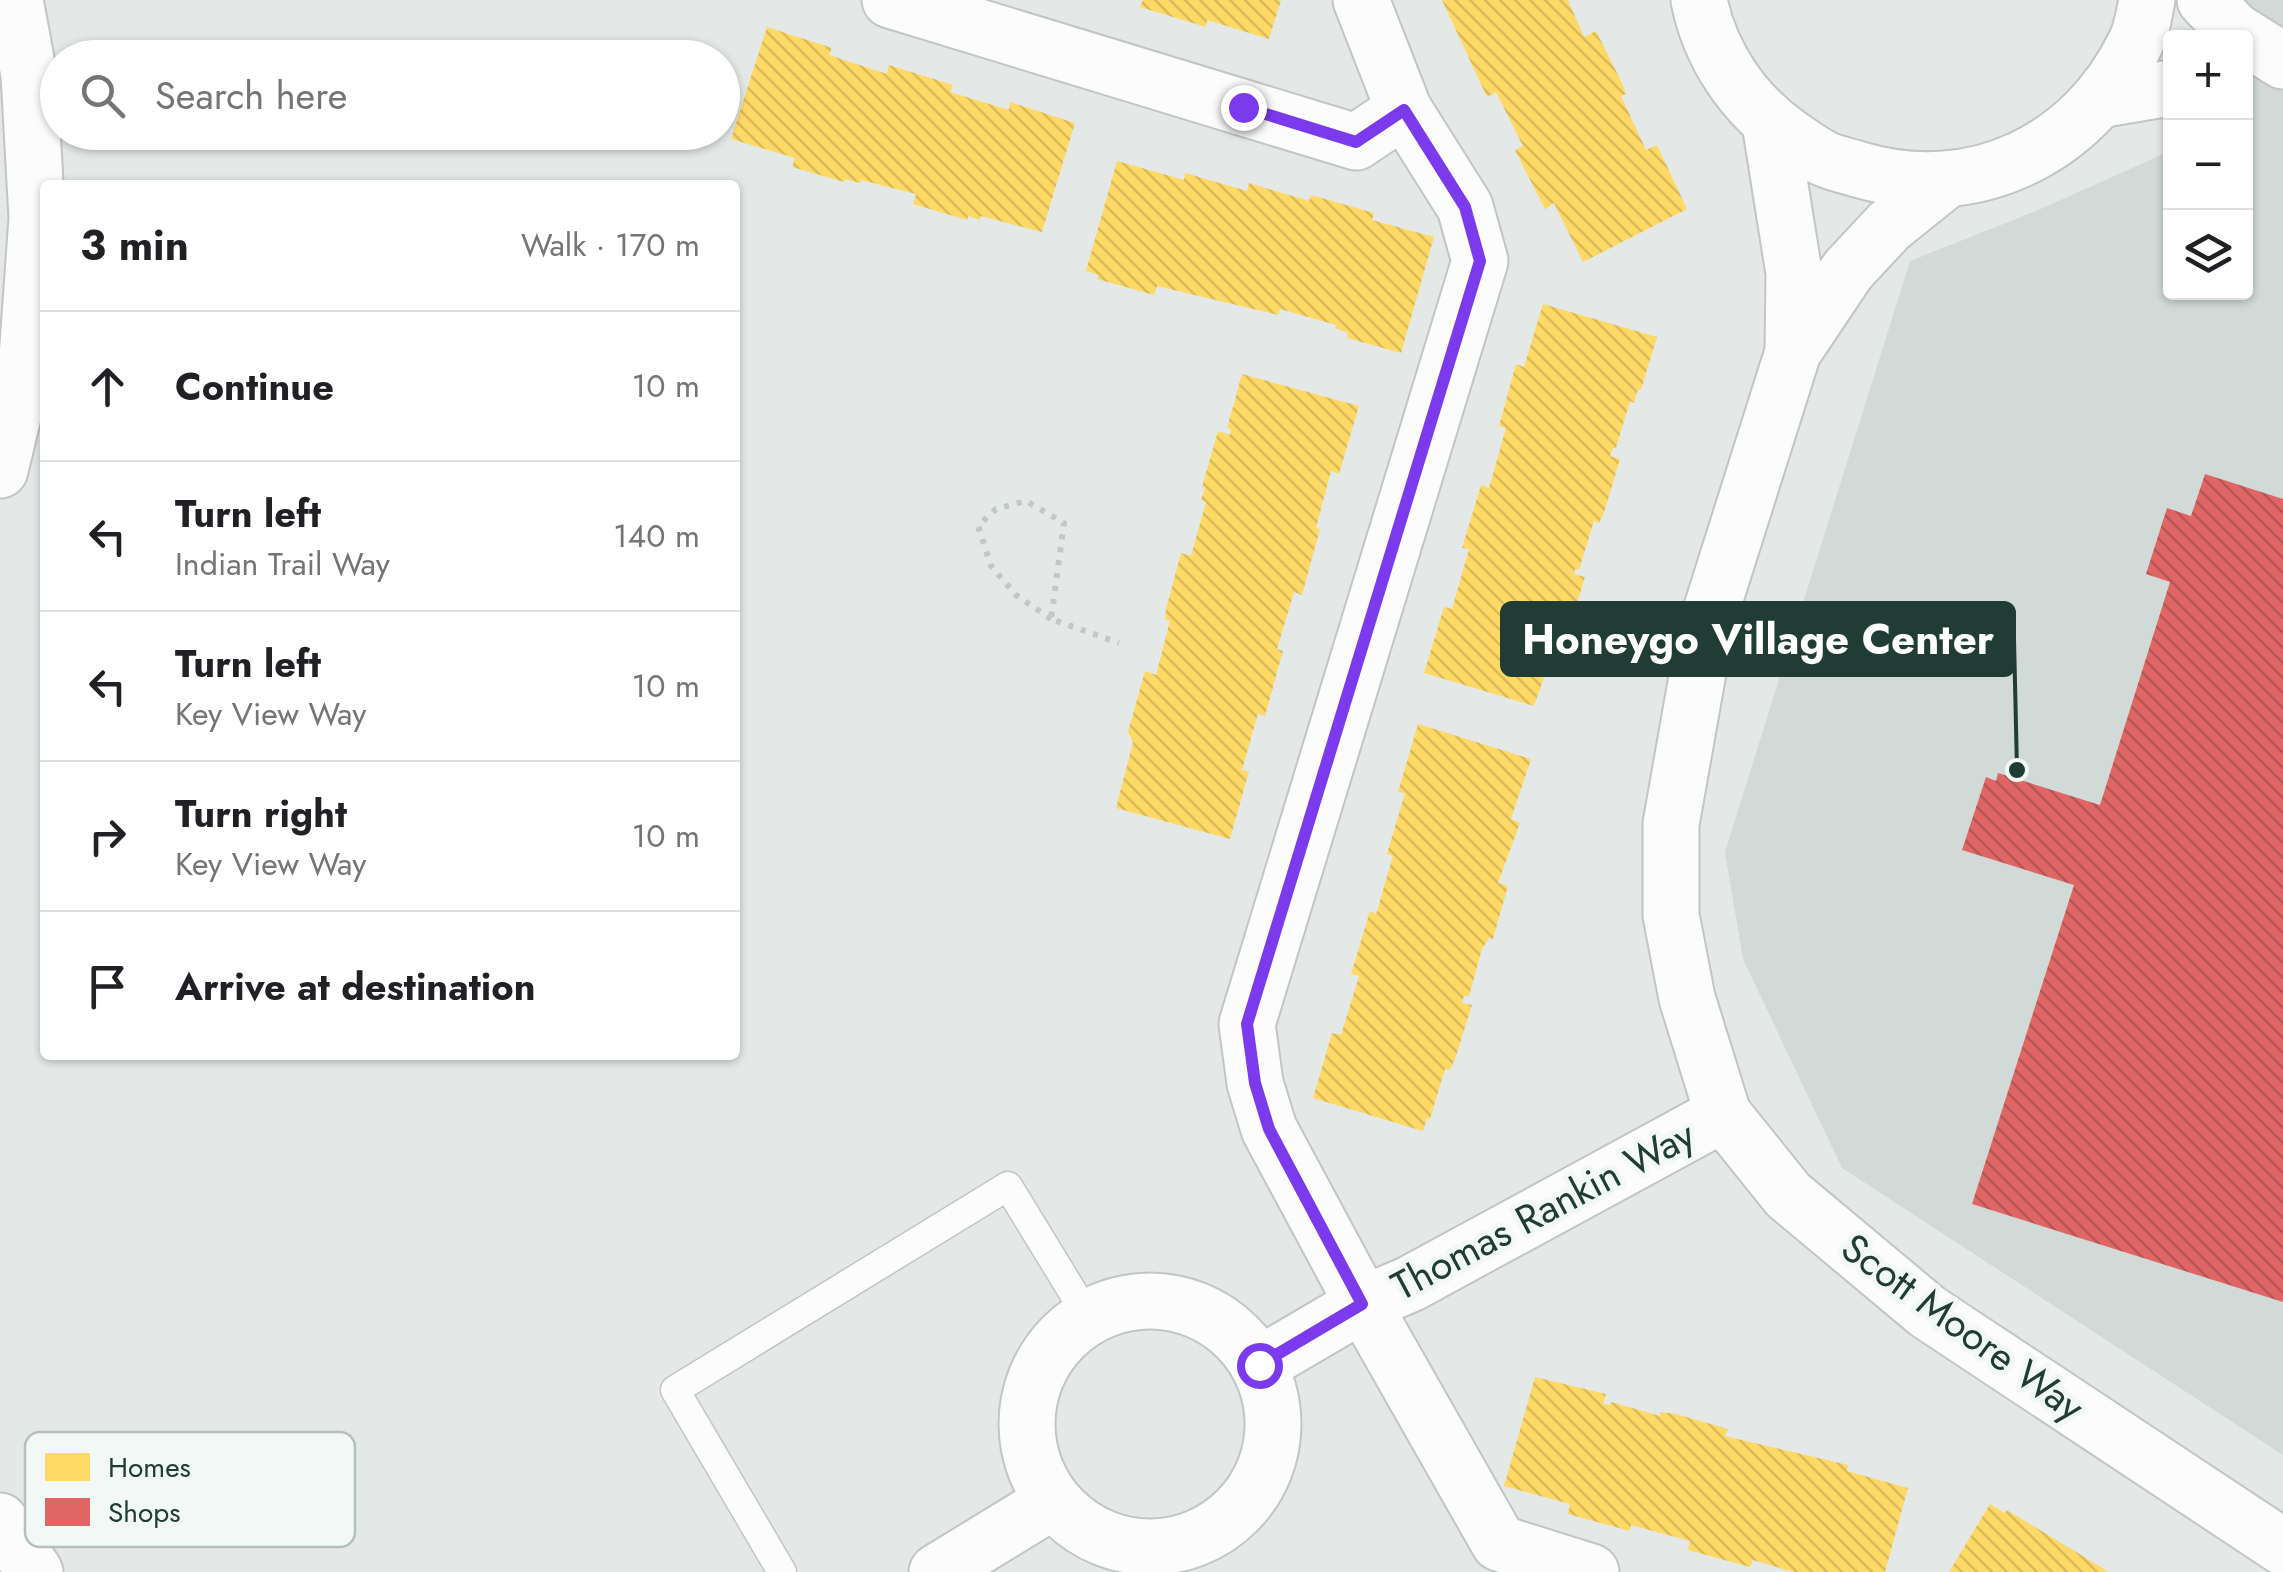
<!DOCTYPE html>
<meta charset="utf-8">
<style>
:root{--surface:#fff;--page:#f6f6f6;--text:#202124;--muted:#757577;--line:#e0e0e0}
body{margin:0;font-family:Jost,sans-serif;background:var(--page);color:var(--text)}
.controls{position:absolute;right:30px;top:30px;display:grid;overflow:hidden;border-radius:10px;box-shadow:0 2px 8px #0004}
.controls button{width:90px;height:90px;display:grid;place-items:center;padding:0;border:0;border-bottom:2px solid var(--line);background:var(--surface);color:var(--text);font:50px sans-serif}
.stop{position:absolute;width:30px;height:30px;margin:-22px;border:8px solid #7c3aed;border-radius:50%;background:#fff}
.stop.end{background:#7c3aed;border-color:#fff;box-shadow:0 2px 10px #0008}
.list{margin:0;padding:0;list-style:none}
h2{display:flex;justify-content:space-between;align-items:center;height:130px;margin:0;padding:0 40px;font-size:42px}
h2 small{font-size:32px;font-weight:400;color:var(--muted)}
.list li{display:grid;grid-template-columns:65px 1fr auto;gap:30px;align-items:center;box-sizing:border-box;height:150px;padding:0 40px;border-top:2px solid var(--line)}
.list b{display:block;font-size:38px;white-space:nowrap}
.list p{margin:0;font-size:32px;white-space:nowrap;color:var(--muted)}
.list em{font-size:32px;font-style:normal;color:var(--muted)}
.icon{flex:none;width:55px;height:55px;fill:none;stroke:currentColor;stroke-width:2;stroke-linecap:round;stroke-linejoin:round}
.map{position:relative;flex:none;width:2283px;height:1572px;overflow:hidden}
.search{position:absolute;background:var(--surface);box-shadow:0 2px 8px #0004;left:40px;top:40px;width:700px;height:110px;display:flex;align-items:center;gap:25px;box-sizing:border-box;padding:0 35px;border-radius:55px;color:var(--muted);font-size:38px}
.panel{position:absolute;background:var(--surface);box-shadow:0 2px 8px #0004;left:40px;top:180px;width:700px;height:880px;border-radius:10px}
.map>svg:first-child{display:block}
.built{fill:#d1dad7}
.homes{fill:url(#homes-back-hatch)}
.shops{fill:url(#shops-back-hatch)}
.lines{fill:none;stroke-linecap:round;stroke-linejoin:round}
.lane-casing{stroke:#c1c6c4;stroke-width:31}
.street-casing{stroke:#c1c6c4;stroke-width:59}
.path{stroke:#c1c9c5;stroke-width:6;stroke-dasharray:5 8;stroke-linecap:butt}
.lane{stroke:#fbfcfb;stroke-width:28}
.street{stroke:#fbfcfb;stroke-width:55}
.route{stroke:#7c3aed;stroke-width:12}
.labels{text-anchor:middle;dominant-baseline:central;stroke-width:10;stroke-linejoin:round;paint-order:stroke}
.street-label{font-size:40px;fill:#213c35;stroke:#f2f8f5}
.key{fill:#f2f8f5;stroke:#b3c0bb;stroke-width:2.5}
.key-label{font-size:28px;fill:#213c35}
.leader{fill:none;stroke:#213c35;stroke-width:4}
.callout-dot{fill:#213c35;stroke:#f2f8f5;stroke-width:4}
.callout{fill:#213c35;stroke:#213c35;stroke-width:4}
.callout-label{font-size:42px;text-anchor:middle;font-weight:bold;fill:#fff}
</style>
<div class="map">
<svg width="2283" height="1572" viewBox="0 0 2283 1572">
<defs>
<pattern id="homes-back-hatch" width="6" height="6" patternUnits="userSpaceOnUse" patternTransform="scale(2.5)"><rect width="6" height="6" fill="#ffd966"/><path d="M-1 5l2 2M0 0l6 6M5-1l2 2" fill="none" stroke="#dabb59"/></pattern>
<pattern id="shops-back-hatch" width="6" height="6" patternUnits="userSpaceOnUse" patternTransform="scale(2.5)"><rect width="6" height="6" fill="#e06666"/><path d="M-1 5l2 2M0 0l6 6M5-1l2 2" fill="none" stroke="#b55555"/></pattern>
</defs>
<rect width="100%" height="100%" fill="#e4e9e7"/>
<!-- built -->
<polygon class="built" points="2225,0 2283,0 2283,1455 1842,1168 1743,959 1725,852 1910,261 2036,211 2170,151 2170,292 2246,292 2246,38"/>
<!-- homes -->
<g class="homes">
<polygon points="1143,0 1281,0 1269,39 1207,20 1206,27 1140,7"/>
<polygon points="1442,0 1568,0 1584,37 1596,31 1622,83 1626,94 1621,96 1646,150 1657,145 1687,209 1583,262 1554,203 1545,209 1515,150 1523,146 1496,92 1487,97"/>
<polygon points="767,27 832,48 829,55 887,74 889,65 953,85 950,92 1009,110 1010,102 1075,123 1042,232 981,216 979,220 968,216 967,220 913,204 916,194 861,180 860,183 845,179 844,182 792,167 795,158 731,139"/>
<polygon points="1117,161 1184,180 1185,173 1247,191 1249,183 1309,201 1311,195 1374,213 1372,220 1434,237 1401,353 1347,338 1348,333 1335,328 1336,325 1280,309 1278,315 1157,286 1154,295 1097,279 1099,275 1086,271"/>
<polygon points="1543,304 1657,337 1641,390 1638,389 1634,403 1630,401 1616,448 1613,448 1610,456 1620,459 1604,513 1599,523 1594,521 1579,570 1575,569 1574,574 1585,577 1567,635 1563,634 1560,645 1556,643 1534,706 1424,673 1444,607 1452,609 1469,549 1462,548 1481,485 1489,488 1506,428 1499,426 1516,364 1524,367"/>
<polygon points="1242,374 1359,406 1339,474 1331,471 1316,528 1320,529 1302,595 1294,592 1277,649 1283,651 1265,716 1258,714 1242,770 1249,771 1230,839 1116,808 1133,742 1128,732 1145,671 1156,675 1170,621 1165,620 1166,609 1181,553 1191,556 1206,502 1201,500 1205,488 1202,487 1218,431 1230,435 1231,429 1227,428"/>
<polygon points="1418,724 1531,759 1511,819 1520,823 1498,883 1508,886 1493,939 1489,938 1482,949 1469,996 1464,996 1462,1003 1472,1005 1455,1059 1450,1070 1445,1069 1430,1119 1427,1118 1423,1131 1313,1098 1332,1033 1341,1035 1359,976 1351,974 1370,911 1376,914 1393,856 1387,854 1405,793 1398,792"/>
<polygon points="1535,1377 1606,1394 1603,1404 1610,1405 1611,1402 1660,1416 1660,1412 1676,1414 1728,1429 1725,1436 1848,1465 1847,1471 1908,1488 1885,1572 1793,1572 1753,1560 1750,1567 1688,1550 1690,1541 1631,1525 1630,1531 1568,1514 1570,1504 1504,1486"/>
<polygon points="1990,1504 2005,1513 2007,1510 2109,1572 1949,1572"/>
</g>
<!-- shops -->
<polygon class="shops" points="2205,474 2283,499 2283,1302 1972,1204 2074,885 1962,850 1986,777 1996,781 1998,773 2100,805 2170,582 2146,574 2167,508 2191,516"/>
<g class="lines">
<defs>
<polyline id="lane" points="782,1572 675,1390 1008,1186 1088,1317"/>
<g id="street">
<polyline points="890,0 1356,142 1404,110"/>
<polyline points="1361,0 1404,110 1465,207 1480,261 1247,1024 1255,1083 1269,1129 1363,1304 1499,1543 1591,1572"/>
<path d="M1699,0C1710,55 1743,104 1789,136C1799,143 1810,151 1821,157C1831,163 1845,165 1857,169C1972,204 2083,151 2135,44C2142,31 2144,14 2147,0"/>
<polyline points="2205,0 2234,30 2283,61"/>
<polyline points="2100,100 2170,88"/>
<polyline points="1770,123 1794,273 1793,352"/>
<polyline points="1945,181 1889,226 1848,270 1793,352 1706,627 1671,824 1671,915 1687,998 1723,1114 1788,1195 1928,1312 2283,1547"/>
<polyline points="0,470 27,358 37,218 29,75 15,0"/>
<circle cx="1150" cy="1424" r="123"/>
<polyline points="1259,1365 1363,1304 1410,1284 1723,1114"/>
<polyline points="0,1521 35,1572"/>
<polyline points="937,1572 1053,1501"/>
</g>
</defs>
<!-- lane casing -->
<use href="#lane" class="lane-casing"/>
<!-- street casing -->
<use href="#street" class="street-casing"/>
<!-- path -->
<polyline class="path" points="1051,619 1016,595 991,566 978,526 996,509 1026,501 1064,523 1051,619 1119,643"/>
<!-- lane -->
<use href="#lane" class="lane"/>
<!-- street -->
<use href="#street" class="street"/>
</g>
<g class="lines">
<!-- route -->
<polyline class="route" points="1243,107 1356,142 1404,110 1465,207 1480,261 1247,1024 1255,1083 1269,1129 1362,1304 1259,1365"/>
</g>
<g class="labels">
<!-- street labels -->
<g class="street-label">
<text transform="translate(1543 1210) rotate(-28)">Thomas Rankin Way</text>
<text transform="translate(1963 1327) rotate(36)">Scott Moore Way</text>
</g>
</g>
<!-- legend -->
<rect x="25" y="1432" width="330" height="115" rx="15" class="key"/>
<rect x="45" y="1453" width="45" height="28" fill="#ffd966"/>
<rect x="45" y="1498" width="45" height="28" fill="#e06666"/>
<g class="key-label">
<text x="108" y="1477">Homes</text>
<text x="108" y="1522">Shops</text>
</g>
<!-- callouts -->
<path class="leader" d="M2017 770L2014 639"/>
<circle class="callout-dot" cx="2017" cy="770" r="10"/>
<rect class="callout" x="1502" y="603" width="512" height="72" rx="10"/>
<g class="callout-label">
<text x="1758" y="654">Honeygo Village Center</text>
</g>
</svg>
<div class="controls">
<button>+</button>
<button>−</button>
<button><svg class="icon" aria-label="layers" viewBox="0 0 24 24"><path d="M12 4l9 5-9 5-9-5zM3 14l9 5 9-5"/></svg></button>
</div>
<div class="stop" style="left:1259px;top:1365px"></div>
<div class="stop end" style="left:1243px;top:107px"></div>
<div class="search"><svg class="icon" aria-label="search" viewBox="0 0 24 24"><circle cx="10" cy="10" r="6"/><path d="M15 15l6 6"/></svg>Search here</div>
<section class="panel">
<h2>3 min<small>Walk · 170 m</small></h2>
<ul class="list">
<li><svg class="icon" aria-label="ahead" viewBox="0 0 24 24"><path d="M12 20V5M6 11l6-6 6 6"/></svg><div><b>Continue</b></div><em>10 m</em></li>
<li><svg class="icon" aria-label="left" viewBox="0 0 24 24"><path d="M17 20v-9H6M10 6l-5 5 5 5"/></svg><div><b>Turn left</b><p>Indian Trail Way</p></div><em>140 m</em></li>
<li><svg class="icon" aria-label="left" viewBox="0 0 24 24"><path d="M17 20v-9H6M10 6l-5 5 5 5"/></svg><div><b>Turn left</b><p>Key View Way</p></div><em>10 m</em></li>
<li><svg class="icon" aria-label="right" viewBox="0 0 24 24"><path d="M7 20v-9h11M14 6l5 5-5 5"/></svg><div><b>Turn right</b><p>Key View Way</p></div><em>10 m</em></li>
<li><svg class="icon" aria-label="arrive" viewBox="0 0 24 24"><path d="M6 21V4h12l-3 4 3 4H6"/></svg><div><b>Arrive at destination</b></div></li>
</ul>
</section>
</div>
